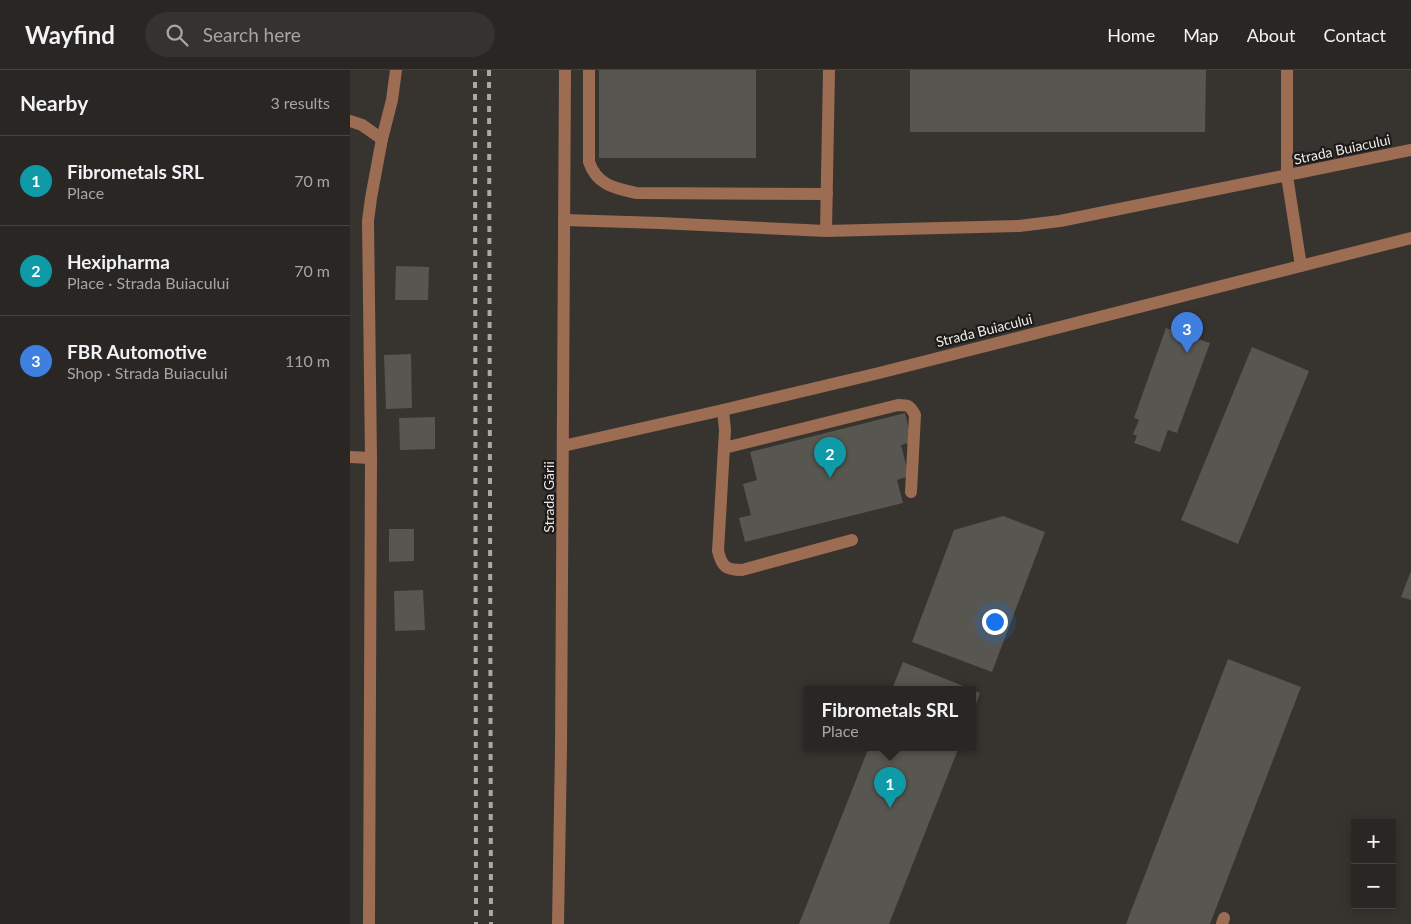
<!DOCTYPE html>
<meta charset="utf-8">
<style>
:root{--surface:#292623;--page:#353230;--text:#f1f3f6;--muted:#a5a5a6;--line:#454341;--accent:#8abfa5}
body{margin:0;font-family:Lato,sans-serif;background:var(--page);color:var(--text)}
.controls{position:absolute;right:15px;bottom:15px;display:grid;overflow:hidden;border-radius:0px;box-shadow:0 2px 12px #0003}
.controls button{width:45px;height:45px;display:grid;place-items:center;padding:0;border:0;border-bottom:1px solid var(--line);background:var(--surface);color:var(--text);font:25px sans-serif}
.you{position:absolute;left:644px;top:551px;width:18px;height:18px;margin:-12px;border:4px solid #fff;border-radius:50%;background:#1a73e8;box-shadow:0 0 0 8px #1a73e833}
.badge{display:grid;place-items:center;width:32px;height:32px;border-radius:50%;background:var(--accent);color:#fff;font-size:16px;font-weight:700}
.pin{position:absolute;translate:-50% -41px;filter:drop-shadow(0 1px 2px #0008)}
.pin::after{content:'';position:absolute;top:26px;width:18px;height:15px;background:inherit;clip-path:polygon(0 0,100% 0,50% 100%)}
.popup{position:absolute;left:454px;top:616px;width:172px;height:65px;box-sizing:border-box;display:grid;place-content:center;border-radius:0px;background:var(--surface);filter:drop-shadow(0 1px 4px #0005);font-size:16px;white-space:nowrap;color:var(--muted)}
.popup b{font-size:19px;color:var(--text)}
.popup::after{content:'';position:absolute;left:50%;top:100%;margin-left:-10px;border:10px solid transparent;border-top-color:var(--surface)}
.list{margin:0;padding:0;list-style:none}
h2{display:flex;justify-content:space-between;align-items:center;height:65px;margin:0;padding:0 20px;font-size:21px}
h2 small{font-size:16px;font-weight:400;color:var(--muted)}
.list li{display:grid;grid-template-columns:32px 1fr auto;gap:15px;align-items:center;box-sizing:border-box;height:90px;padding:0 20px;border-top:1px solid var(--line)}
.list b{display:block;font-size:19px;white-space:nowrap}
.list p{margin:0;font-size:16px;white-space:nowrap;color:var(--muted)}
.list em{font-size:16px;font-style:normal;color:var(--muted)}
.icon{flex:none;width:28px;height:28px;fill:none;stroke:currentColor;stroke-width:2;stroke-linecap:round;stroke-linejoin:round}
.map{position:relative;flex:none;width:1061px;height:854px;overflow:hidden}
header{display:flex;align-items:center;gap:30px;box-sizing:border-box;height:70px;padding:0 25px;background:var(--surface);border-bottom:1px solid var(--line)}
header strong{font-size:24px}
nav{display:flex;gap:28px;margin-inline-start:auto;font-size:18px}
.search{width:350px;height:45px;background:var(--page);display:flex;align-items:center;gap:12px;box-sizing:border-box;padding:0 18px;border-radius:28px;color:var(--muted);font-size:19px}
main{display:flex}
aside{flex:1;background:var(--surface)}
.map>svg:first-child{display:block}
.building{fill:#585650}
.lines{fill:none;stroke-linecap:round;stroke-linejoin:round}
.minor{stroke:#9c6c53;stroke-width:12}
.rail{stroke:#aaa7a4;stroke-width:4;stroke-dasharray:6 6;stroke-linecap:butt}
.labels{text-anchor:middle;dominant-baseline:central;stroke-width:4.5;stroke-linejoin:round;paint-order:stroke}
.street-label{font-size:14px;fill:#eeebe9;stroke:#1d1b19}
</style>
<header>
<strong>Wayfind</strong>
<div class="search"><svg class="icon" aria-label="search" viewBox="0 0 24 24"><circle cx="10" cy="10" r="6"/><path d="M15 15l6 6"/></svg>Search here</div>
<nav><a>Home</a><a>Map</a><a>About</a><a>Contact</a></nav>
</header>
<main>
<aside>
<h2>Nearby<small>3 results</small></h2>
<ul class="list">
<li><span class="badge" style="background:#0f9aa8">1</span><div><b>Fibrometals SRL</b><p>Place</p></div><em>70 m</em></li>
<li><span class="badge" style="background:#0f9aa8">2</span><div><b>Hexipharma</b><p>Place · Strada Buiacului</p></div><em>70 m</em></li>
<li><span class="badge" style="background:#3f7fe0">3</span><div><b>FBR Automotive</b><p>Shop · Strada Buiacului</p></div><em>110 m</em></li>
</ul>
</aside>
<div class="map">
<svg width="1061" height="854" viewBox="0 0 1061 854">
<rect width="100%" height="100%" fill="#37332f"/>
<!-- building -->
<g class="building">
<rect x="249" y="0" width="157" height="88"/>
<polygon points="560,0 856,0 855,62 560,62"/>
<polygon points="46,196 79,197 78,230 45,230"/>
<polygon points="816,258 860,273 827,363 818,360 810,382 784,373 787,366 783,364 789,350 784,348"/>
<polygon points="902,277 959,301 888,474 831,450"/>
<polygon points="61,284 62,338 36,339 34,285"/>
<polygon points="555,343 562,372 551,375 559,406 547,410 553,433 395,472 389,448 401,445 393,414 407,410 400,382"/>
<polygon points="85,347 85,379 50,380 49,348"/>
<polygon points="653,446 695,462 642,602 562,572 604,460"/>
<polygon points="39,459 64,459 64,491 39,492"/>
<polygon points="1061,501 1061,530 1051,527"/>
<polygon points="73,520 75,560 45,561 44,521"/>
<polygon points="878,589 951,617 860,854 776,854"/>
<polygon points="553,592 621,619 542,619"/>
<polygon points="622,620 630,623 623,642 622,642"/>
<polygon points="519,677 609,677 539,854 449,854"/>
</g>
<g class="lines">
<!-- minor -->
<g class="minor">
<path d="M239,0V92C247,115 264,118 286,123L477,124"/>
<polyline points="937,0 937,106 951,196"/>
<polyline points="0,51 12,55 32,69"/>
<polyline points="214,150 310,153 476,161 669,156 710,151 1061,80"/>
<polyline points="476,161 479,0"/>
<path d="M373,340L375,360L368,481C372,497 376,500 392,500L502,470"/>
<polyline points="213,376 373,340 529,303 1061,168"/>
<path d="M374,378L548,335C558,335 560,335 565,345L561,422"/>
<polyline points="0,387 21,388"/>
<polyline points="19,854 21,388 18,151 21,128 32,69 42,30 46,0"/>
<polyline points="208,854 211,679 215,0"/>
<polyline points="872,854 874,848"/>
</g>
<!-- rail -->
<g class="rail">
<polyline points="125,0 126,854"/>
<polyline points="139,0 141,854"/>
</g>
</g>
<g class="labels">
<!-- street labels -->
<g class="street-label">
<text transform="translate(992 79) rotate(-12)">Strada Buiacului</text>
<text transform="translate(634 260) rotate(-14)">Strada Buiacului</text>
<text transform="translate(198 427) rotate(-90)">Strada Gării</text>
</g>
</g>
</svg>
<div class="controls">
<button>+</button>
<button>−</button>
</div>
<div class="you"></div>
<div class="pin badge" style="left:540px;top:738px;background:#0f9aa8">1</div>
<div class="popup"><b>Fibrometals SRL</b>Place</div>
<div class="pin badge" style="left:480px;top:408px;background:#0f9aa8">2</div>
<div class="pin badge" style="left:837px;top:283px;background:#3f7fe0">3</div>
</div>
</main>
